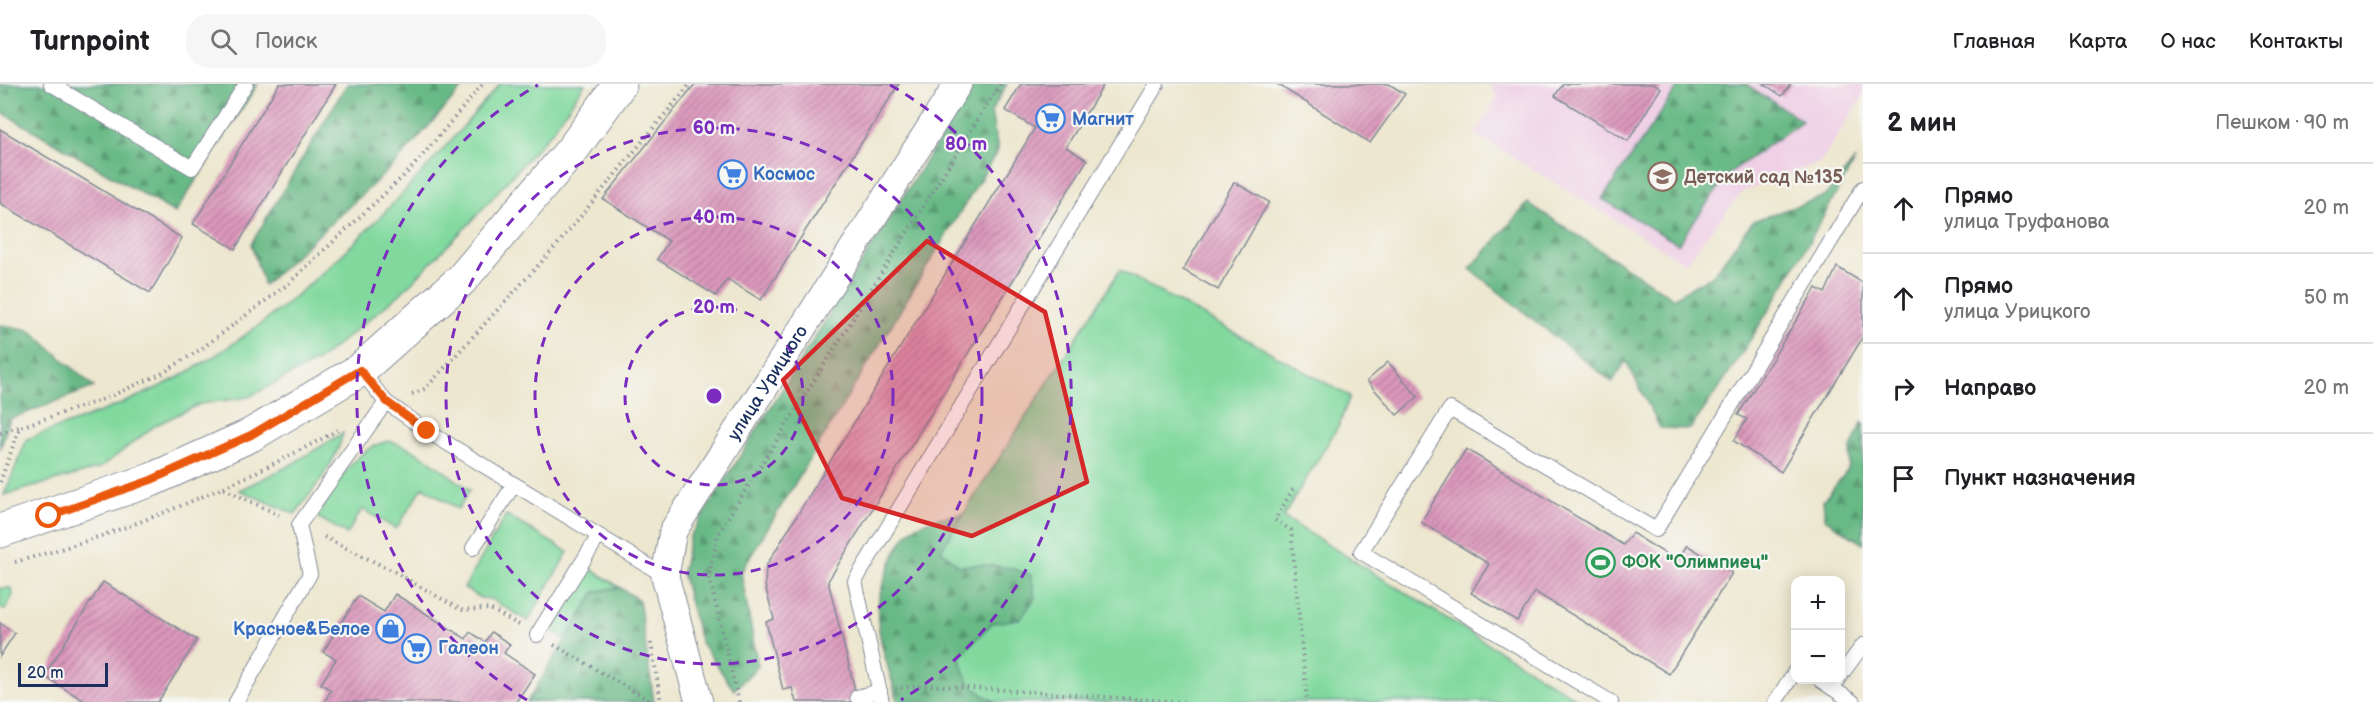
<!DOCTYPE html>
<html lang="ru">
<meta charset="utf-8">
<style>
:root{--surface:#fff;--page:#f6f6f6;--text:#202124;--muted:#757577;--line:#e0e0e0}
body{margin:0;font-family:"Balsamiq Sans",sans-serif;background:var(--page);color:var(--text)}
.controls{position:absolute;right:18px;bottom:18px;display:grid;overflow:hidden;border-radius:12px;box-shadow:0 3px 15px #0003}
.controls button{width:54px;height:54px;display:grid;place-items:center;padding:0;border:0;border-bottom:2px solid var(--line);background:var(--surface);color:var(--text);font:30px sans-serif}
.scale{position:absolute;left:18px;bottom:15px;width:90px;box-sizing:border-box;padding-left:6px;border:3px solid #1b2f5e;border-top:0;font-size:16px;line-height:21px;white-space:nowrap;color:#1b2f5e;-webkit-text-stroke:4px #f6f6f2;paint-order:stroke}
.stop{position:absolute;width:18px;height:18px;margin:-14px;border:4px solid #ea580c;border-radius:50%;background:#fff}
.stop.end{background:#ea580c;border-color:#fff;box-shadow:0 2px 6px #0008}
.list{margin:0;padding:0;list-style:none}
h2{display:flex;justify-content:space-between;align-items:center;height:78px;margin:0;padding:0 24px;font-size:26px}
h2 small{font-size:20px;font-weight:400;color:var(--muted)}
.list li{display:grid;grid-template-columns:39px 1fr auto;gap:18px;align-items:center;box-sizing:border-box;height:90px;padding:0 24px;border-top:2px solid var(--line)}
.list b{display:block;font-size:22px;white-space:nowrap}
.list p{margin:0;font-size:20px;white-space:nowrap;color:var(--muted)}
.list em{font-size:20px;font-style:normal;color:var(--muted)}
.icon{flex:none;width:33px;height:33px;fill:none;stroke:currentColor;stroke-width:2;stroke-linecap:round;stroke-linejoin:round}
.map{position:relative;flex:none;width:1863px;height:618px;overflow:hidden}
header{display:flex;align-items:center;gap:36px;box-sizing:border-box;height:84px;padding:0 30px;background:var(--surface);border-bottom:2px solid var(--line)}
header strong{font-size:28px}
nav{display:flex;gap:33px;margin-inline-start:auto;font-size:21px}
.search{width:420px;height:54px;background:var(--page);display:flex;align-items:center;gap:15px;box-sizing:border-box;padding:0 21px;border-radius:24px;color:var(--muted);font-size:22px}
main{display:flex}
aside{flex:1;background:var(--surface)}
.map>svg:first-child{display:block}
.built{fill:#efd0e6}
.green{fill:#81d99e;stroke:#4e847e;stroke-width:1.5}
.forest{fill:url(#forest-firs);stroke:#427472;stroke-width:1.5}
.building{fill:url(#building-hatch)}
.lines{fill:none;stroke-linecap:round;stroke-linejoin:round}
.service-casing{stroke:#848b96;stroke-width:16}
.minor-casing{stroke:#848b96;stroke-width:29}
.tertiary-casing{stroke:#848b96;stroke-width:35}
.path{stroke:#848b96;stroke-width:4;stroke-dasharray:1.5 4.5;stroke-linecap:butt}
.service{stroke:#fff;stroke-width:14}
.minor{stroke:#fff;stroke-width:27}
.tertiary{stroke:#fff;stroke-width:33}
.route{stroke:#ea580c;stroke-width:8}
.marked{fill:#d62828;fill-opacity:0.2;stroke:#d62828;stroke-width:4.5;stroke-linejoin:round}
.ring{fill:none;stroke:#7b2cbf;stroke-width:3;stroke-dasharray:10 8}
.labels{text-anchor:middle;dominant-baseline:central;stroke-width:4.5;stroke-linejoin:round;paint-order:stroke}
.shop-label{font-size:18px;font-weight:bold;fill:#366cbe;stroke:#f6f6f2;text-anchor:start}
.education-label{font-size:18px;font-weight:bold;fill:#785e54;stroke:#f6f6f2;text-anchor:start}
.street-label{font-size:18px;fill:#1b2f5e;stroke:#f6f6f2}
.leisure-label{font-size:18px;font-weight:bold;fill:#27864d;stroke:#f6f6f2;text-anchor:start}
.centre{fill:#7b2cbf;stroke:#f6f6f2;stroke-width:3}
.ring-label{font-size:18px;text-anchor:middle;font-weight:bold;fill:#7b2cbf;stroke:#f6f6f2;stroke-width:4.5;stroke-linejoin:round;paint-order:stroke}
</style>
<header>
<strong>Turnpoint</strong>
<div class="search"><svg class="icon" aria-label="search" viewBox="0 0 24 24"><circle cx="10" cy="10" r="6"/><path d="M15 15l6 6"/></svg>Поиск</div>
<nav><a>Главная</a><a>Карта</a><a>О нас</a><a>Контакты</a></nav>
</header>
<main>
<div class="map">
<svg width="1863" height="618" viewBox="0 0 1863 618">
<defs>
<pattern id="forest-firs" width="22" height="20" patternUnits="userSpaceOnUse" patternTransform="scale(1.5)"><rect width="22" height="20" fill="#68b985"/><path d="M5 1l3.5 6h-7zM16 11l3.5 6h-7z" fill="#559770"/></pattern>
<pattern id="building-hatch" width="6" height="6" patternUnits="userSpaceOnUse" patternTransform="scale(1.5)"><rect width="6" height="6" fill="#dc98bc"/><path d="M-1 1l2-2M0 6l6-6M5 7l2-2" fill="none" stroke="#b27c9c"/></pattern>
</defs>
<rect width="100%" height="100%" fill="#f6f6f2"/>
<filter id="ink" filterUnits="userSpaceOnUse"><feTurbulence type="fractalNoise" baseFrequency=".0167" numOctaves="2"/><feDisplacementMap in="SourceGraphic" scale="12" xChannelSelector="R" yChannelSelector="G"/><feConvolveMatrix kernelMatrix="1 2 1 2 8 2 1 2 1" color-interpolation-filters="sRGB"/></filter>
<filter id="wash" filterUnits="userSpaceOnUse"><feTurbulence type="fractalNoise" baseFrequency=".008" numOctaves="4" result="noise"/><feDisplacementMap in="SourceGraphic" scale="24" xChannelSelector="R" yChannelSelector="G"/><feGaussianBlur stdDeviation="1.35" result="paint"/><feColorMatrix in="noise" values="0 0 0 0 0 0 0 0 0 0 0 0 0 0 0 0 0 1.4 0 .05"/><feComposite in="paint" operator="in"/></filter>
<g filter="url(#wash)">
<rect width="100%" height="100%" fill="#ede7cf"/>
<!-- built -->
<polygon class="built" points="1489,0 1863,0 1863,12 1821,78 1742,108 1685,179 1475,50 1498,13"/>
<!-- green -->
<g class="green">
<path d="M500,0H585L552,47L470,139L399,211L320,275L249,313L200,320L156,341L100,384L4,411L27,355C84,334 142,315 195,284C314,214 411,103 500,0Z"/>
<polygon points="1120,186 1350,312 1339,341 1283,433 1582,618 898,618 882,557"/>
<path d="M343,349C336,380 314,404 295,430L239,406L287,383Z"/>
<path d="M388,357C418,363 445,389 470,406L458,425L423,403L396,445L362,425L347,450L317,433C336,404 351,365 388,357Z"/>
<polygon points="506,431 568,468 528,537 491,515 481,514 464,504"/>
<polygon points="588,483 619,503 595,508 566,555 550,546"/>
<polygon points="0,504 12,504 13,511 5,526 0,525"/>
</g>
<!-- forest -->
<g class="forest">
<polygon points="0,0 258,0 175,129 0,27"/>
<polygon points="347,0 466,0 396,79 264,201 251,160"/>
<polygon points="974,0 1007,0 991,28 998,66 741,488 758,582 734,606 700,557 682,488 690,452"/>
<polygon points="1680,0 1746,0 1802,37 1728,90 1678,160 1602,115"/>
<path d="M1855,76C1804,168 1752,260 1690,345L1660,344L1626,277L1612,298L1470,185L1528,119L1673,214L1713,191L1753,137L1825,112Z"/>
<polygon points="0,241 30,246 94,303 10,335 0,365"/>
<polygon points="1863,337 1863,460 1825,435 1823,417 1848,386 1851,364"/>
<path d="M964,430L941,466L959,482C985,479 1007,481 1031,491L1035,514L1020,535L992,539L960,572C962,596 975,608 996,618H898C891,591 875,549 878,522C880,503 898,453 915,443C931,434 947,431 964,430Z"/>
<polygon points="619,503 639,516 654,618 527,618 595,508"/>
</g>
<g id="blocks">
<!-- building -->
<g class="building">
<polygon points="279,0 336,0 235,165 193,140"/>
<polygon points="695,0 899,0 761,216 727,195 716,212 657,175 669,157 603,115"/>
<polygon points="1021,0 1104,0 1066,63 1087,76 828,497 858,618 796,618 792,604 783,606 766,538 774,535 765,502 766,482 1035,44 1005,26"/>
<polygon points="1277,0 1389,0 1405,10 1370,59"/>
<polygon points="1563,0 1655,0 1661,4 1628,57 1555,12"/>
<polygon points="1764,0 1791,0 1782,12"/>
<polygon points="0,45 182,154 150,209 0,119"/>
<polygon points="1234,98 1269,118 1218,206 1183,186"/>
<polygon points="1837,183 1863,199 1863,253 1781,388 1734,357 1747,335 1738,331 1816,204 1825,209"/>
<polygon points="1388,278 1418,313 1397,331 1367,297"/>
<polygon points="1466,365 1623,461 1632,449 1677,477 1687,461 1732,489 1669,590 1535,508 1517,537 1471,509 1489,480 1421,438"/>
<polygon points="103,498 197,556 158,618 86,618 44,592"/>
<polygon points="395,510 466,555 470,548 485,558 491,548 510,560 504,569 535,590 516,618 324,618 331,606 321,600 336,575 323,568 358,512 384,528"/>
<polygon points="0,539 15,549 0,572"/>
</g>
</g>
</g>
<g filter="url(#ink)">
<use href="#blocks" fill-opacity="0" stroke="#848b96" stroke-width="1.5"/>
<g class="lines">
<defs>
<g id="service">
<polyline points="51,0 192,84 246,0"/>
<polyline points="360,286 386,318 427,347 665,492"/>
<polyline points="473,464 513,402"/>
<polyline points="537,551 598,453"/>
<polyline points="1840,592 1863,561"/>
<polyline points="1820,596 1832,604"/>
<polyline points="1838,596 1832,604 1853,618"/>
<polyline points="857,613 880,607"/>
<polyline points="236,618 310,490 299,441 386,318"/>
<polyline points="882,618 855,497 1157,0"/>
<polyline points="1611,618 1361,468 1450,325 1656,446 1863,104"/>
<polyline points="1775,618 1796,586"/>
</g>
<g id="minor">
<path id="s1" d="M699,618L665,492L673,447L958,0"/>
</g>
<polyline id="tertiary" points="0,447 151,396 251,351 360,286 461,196 572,66 620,0"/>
</defs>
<!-- service casing -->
<use href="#service" class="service-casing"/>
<!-- minor casing -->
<use href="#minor" class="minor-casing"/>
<!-- tertiary casing -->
<use href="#tertiary" class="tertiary-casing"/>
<!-- path -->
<g class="path">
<polyline points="412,310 425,305 556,162 690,0"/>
<polyline points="0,349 19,343"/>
<polyline points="0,398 20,343 104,315 161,290 201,265 288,200 410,86 483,0"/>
<polyline points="224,405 279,431"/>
<polyline points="1293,405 1275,436 1291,446 1307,618"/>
<polyline points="324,453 395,488 461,526 490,525 519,541"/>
<path d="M15,478C128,448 236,402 338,346"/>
<polyline points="651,559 661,618"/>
<polyline points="554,561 652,618"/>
<polyline points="901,604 927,601 1184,618"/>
<polyline points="739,618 709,493 718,450 1000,0"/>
</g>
<!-- service -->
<use href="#service" class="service"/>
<!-- minor -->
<use href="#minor" class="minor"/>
<!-- tertiary -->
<use href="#tertiary" class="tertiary"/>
</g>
</g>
<g class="lines" filter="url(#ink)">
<!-- route -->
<polyline class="route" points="49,432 151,396 251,351 360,286 387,318 427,347"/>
</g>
<!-- marked area -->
<path class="marked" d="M927,157L1045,228L1087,398L972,452L842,414L783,296Z"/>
<!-- distance rings -->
<g class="ring">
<circle cx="714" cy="312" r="89"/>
<circle cx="714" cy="312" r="179"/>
<circle cx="714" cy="312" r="268"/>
<path d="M527 616A357 357 0 0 1 538 1M890 1A357 357 0 0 1 901 616"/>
</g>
<!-- icons -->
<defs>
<symbol id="supermarket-ring" viewBox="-11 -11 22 22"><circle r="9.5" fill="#f6f6f2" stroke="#3f7fe0" stroke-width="1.5"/><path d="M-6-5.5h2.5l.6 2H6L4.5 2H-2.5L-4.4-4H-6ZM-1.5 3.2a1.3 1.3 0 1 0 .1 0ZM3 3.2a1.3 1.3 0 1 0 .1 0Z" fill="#3f7fe0"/></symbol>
<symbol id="school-ring" viewBox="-11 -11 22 22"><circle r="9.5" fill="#f6f6f2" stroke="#8d6e63" stroke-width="1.5"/><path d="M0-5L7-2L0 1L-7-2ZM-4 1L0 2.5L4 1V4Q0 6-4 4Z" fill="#8d6e63"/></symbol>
<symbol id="stadium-ring" viewBox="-11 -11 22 22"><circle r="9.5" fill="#f6f6f2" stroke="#2e9e5b" stroke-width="1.5"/><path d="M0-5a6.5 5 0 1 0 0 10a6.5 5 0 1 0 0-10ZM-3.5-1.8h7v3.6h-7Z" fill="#2e9e5b"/></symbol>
<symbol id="shop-ring" viewBox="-11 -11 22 22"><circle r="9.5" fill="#f6f6f2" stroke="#3f7fe0" stroke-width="1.5"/><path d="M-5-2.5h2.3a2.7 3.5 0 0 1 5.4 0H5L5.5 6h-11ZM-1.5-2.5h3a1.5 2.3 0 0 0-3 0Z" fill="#3f7fe0"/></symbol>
</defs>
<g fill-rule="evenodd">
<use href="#supermarket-ring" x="1034" y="18" width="33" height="33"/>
<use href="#supermarket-ring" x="716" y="74" width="33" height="33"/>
<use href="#school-ring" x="1646" y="76" width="33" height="33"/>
<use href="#stadium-ring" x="1584" y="462" width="33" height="33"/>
<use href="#shop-ring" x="374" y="528" width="33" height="33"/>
<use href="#supermarket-ring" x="400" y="548" width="33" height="33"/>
</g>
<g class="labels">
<!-- shop labels -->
<g class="shop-label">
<text x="1072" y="35">Магнит</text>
<text x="753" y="90">Космос</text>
<text x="370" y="545" text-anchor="end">Красное&amp;Белое</text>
<text x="438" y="564">Галеон</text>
</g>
<!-- education labels -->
<g class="education-label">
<text x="1684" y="93">Детский сад №135</text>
</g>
<!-- street labels -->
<g class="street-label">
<text stroke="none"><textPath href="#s1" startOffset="352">улица Урицкого</textPath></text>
</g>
<!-- leisure labels -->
<g class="leisure-label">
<text x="1622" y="478">ФОК "Олимпиец"</text>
</g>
</g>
<circle cx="714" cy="312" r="9" class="centre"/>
<g class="ring-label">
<text x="714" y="50">60 m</text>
<text x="966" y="66">80 m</text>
<text x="714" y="139">40 m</text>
<text x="714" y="229">20 m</text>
</g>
</svg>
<div class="controls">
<button>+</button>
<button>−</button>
</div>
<div class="scale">20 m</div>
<div class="stop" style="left:49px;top:432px"></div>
<div class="stop end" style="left:427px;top:347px"></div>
</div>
<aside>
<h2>2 мин<small>Пешком · 90 m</small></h2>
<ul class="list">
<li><svg class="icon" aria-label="ahead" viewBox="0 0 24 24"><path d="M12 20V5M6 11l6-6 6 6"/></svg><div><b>Прямо</b><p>улица Труфанова</p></div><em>20 m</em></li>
<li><svg class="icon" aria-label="ahead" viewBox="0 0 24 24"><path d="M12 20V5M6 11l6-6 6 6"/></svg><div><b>Прямо</b><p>улица Урицкого</p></div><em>50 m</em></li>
<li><svg class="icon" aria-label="right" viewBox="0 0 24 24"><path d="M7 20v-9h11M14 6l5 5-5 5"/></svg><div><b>Направо</b></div><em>20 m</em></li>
<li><svg class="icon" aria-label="arrive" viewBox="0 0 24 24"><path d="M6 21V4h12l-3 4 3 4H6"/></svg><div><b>Пункт назначения</b></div></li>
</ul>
</aside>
</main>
